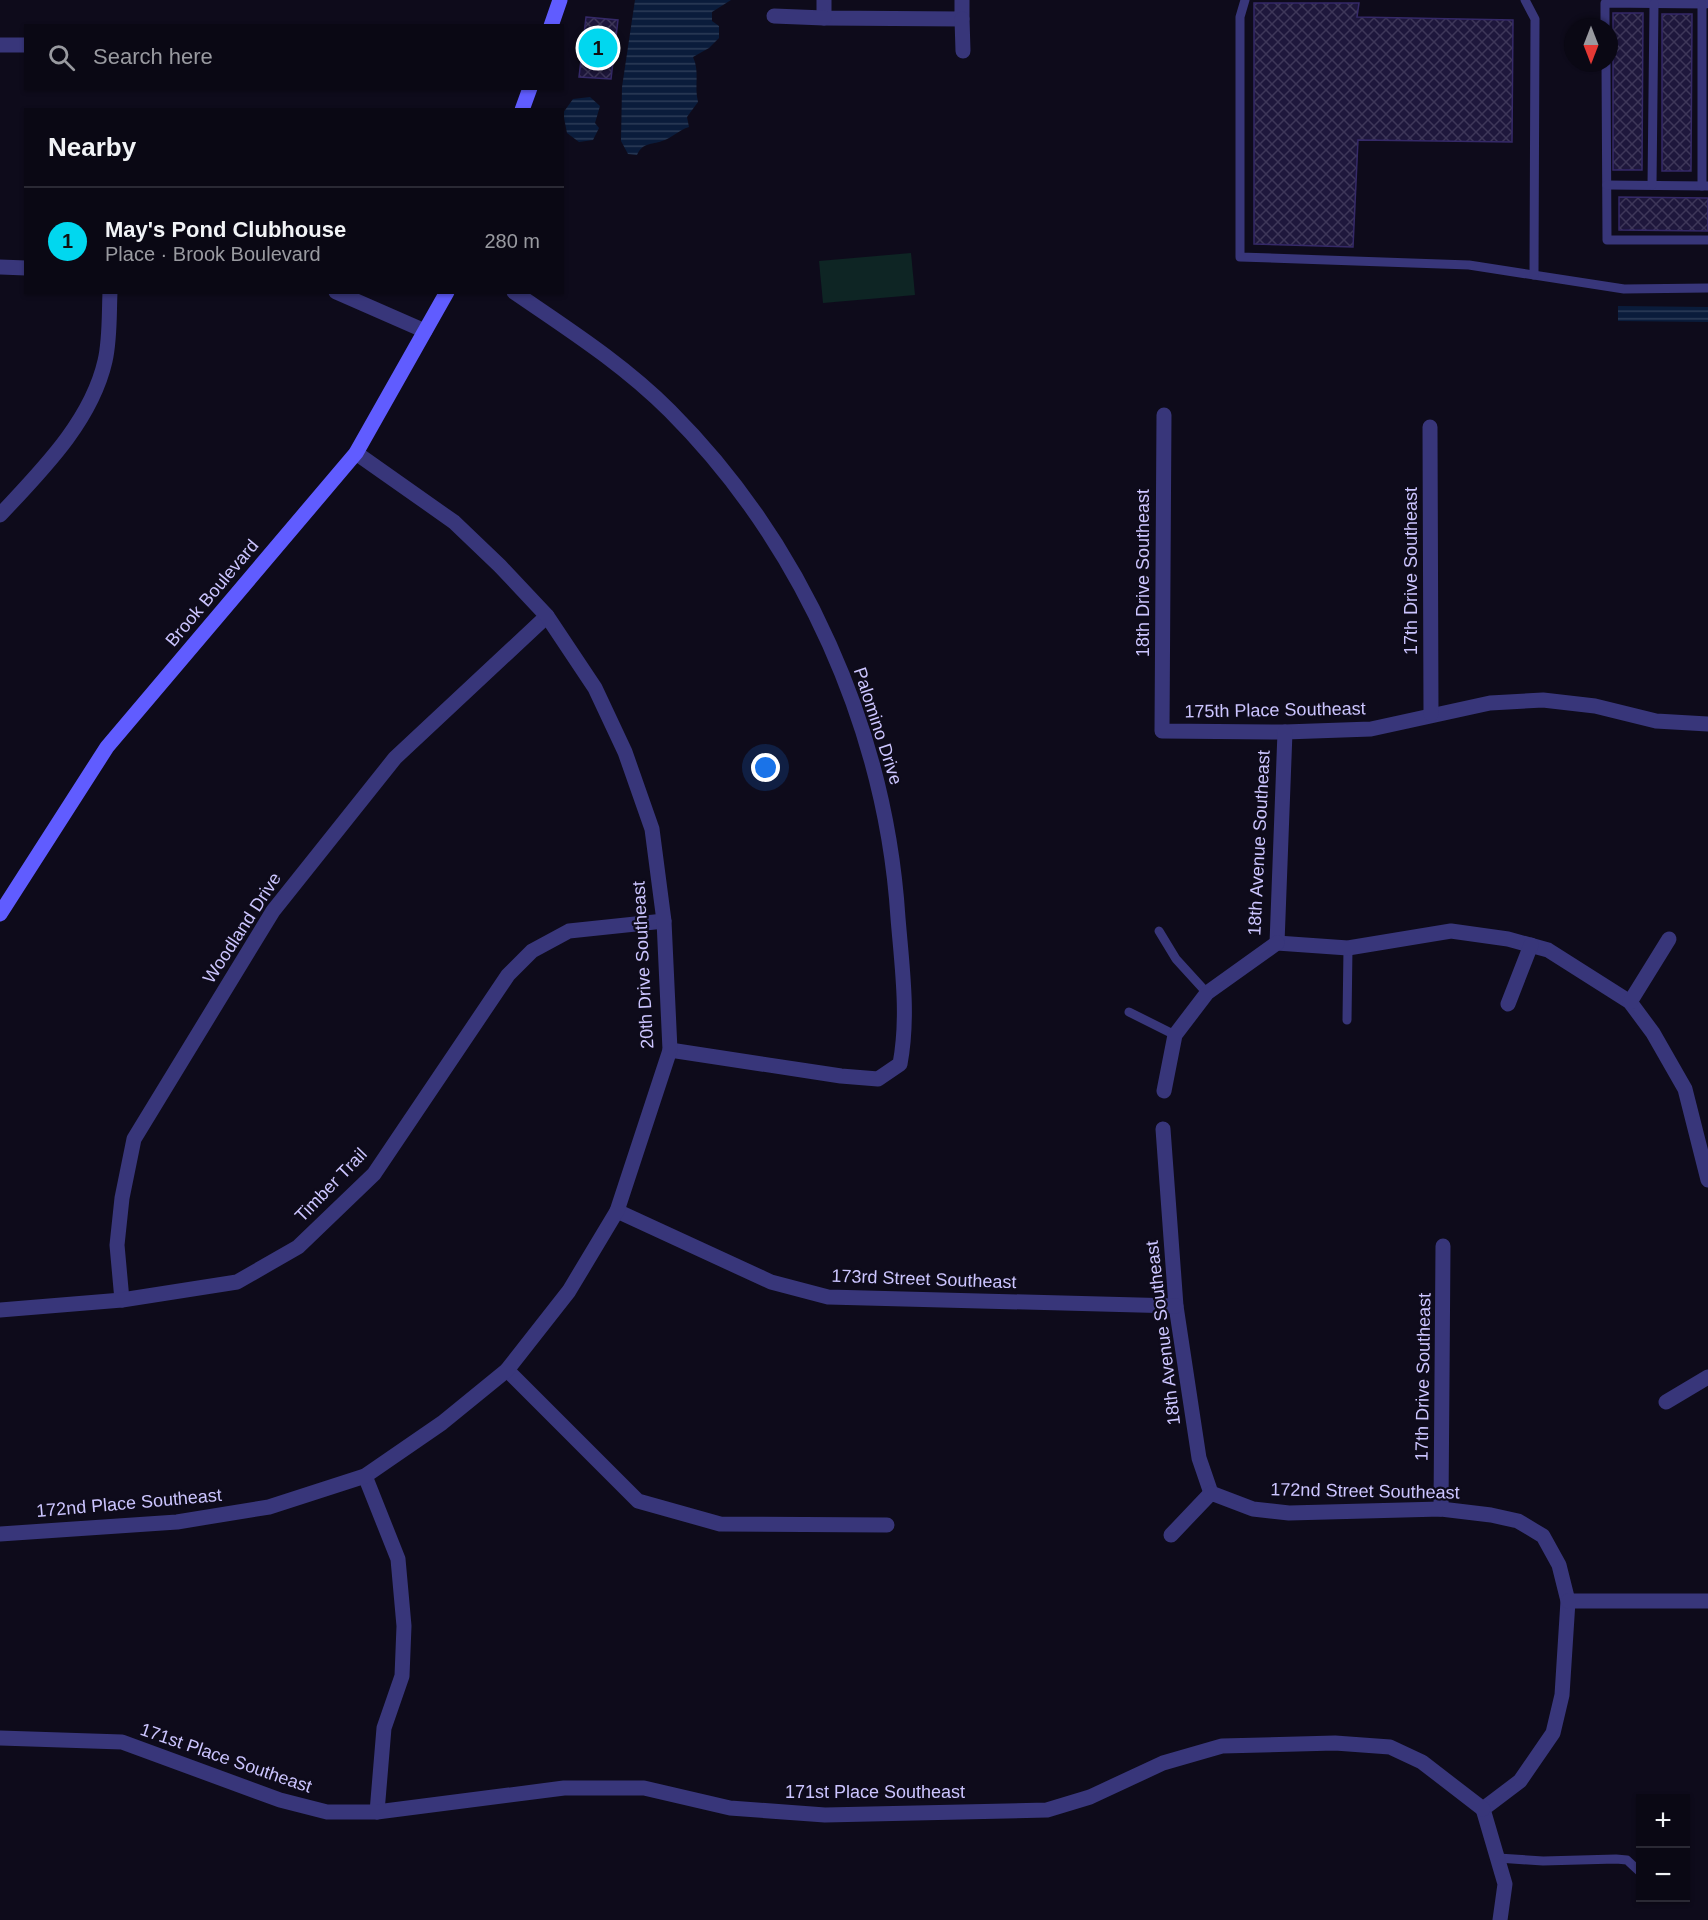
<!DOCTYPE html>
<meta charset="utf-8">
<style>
:root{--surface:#0a0814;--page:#181622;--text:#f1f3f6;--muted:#999aa0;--line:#2a2934;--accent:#01d7ef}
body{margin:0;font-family:Helvetica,sans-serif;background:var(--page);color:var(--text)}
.controls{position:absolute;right:18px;bottom:18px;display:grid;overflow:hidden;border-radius:0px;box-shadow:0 2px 4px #0004}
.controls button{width:54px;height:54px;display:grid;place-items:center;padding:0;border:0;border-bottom:2px solid var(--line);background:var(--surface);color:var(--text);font:30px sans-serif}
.compass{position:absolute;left:1564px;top:18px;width:54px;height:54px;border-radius:50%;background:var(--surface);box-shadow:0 2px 4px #0004;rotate:180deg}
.you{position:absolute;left:766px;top:768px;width:21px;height:21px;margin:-15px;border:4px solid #fff;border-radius:50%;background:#1a73e8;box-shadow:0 0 0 9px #1a73e833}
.badge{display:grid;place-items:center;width:39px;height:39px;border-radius:50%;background:var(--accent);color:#111;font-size:20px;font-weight:700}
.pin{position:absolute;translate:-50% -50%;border:3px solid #fff;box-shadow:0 2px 6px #0006}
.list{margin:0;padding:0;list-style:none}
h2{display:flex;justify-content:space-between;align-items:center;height:78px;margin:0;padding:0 24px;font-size:26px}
h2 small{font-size:20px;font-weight:400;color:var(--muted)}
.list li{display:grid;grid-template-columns:39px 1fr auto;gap:18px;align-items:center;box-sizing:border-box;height:108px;padding:0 24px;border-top:2px solid var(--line)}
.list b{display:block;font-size:22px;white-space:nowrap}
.list p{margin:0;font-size:20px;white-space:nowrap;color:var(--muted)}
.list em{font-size:20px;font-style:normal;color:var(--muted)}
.icon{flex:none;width:33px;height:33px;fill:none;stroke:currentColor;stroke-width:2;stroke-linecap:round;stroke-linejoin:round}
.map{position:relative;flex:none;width:1708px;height:1920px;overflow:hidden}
.search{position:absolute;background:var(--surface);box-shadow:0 2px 4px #0004;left:24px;top:24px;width:540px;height:66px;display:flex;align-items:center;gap:15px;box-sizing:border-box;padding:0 21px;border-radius:0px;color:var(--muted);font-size:22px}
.panel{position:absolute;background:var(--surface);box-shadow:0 2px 4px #0004;left:24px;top:108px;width:540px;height:186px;border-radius:0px}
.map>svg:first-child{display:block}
.grass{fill:#0e2524}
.water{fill:url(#water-rules)}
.building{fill:url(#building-cross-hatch);stroke:#352968;stroke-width:1.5}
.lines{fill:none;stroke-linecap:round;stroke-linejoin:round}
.lane{stroke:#38367a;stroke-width:9}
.street{stroke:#38367a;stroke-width:15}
.secondary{stroke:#605cff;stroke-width:15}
.labels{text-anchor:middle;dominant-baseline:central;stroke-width:4.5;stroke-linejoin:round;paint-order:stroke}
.street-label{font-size:18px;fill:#ccc5ff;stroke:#0e0b1b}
</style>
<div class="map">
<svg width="1708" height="1920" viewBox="0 0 1708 1920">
<defs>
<pattern id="water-rules" width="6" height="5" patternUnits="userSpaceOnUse" patternTransform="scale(1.5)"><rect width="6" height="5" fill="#0a1c3b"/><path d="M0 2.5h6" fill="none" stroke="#2c3c58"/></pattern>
<pattern id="building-cross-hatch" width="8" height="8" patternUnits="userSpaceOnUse" patternTransform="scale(1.5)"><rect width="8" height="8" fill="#1e173c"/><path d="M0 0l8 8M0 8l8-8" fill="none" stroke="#3e3759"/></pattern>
</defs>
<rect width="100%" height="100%" fill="#0e0b1b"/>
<!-- grass -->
<polygon class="grass" points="911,253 915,295 823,303 819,261"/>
<!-- water -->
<g class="water">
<path d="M635,0H731L712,12V21L719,26V38L709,48L693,57C700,72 694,86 698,102L687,117L689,127C679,130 672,138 662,141C651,145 643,142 637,155L628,154L621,141L622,87Z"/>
<polygon points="590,97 600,106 595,123 599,128 593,140 579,142 567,133 563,113 573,99"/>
<polygon points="1618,306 1708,307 1708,322 1618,321"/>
</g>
<!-- building -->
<g class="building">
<polygon points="1254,3 1359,3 1357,17 1513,20 1512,142 1358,140 1353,247 1254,244"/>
<polygon points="1613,13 1643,13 1642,170 1613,170"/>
<polygon points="1662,14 1692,14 1691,171 1662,171"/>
<polygon points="586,17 618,20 611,79 579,77"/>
<polygon points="1619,197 1708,198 1708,231 1619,230"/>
</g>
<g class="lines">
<!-- lane -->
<g class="lane">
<polyline points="1245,0 1240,17 1240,257 1469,265 1624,289 1708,288"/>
<polyline points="1525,0 1535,19 1534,275"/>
<polyline points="1605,27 1605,3 1706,4"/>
<polyline points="1606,63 1607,240 1708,240"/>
<polyline points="1607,185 1708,186"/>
<polyline points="1652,185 1654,4"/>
<polyline points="1702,186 1702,4"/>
<polyline points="1159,931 1176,959 1207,993"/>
<polyline points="1129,1012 1175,1035"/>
<polyline points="1347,1020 1348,948"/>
<polyline points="1498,1858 1543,1861 1616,1859 1627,1860 1640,1872"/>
</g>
<!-- street -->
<g class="street">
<polyline points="824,0 824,18 962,19 962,0"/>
<polyline points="774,16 824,18"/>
<polyline points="962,19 963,51"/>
<polyline points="0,45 26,45"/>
<polyline points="0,267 26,268"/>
<polyline points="336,292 425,331"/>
<path d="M514,292C568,329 623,364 670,411C803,544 886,731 898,918C902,967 909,1016 900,1064L878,1079L841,1076L670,1050"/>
<polyline points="1164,415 1162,731 1285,732 1371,729 1490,703 1543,700 1595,706 1656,721 1708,724"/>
<polyline points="1430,427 1431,714"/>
<path d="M0,515C41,471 91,422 105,361C110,340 109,315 110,292"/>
<polyline points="1277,943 1348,948 1451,931 1508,939 1548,950 1630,1002 1653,1033 1685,1089 1708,1180"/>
<polyline points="1277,943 1285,732"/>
<polyline points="1630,1002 1669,939"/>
<polyline points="1508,1004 1531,945"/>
<polyline points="1164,1091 1175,1035 1207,993 1277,943"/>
<polyline points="1163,1129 1176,1306 1199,1458 1211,1493"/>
<polyline points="617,1211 771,1282 828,1297 1176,1306"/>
<polyline points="122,1300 117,1245 122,1198 134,1139 273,911 395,758 547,616"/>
<polyline points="0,1310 122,1300 237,1282 298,1247 374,1174 508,975 532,951 569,931 664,921"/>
<polyline points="507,1370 638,1501 720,1524 887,1525"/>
<polyline points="1666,1402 1708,1377"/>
<polyline points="365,1476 398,1559 404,1626 402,1676 384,1728 377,1812"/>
<polyline points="1441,1509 1443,1246"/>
<polyline points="0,1534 177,1522 269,1507 365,1476 442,1423 507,1370 569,1291 617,1211 670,1050 664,921 652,829 625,752 595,688 547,616 500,566 454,522 356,453"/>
<polyline points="1171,1535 1211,1493 1253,1509 1289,1513 1441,1509 1491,1515 1518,1521 1543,1536 1559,1565 1568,1601 1562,1695 1553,1733 1520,1781 1483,1809 1505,1884 1500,1920"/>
<polyline points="1568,1601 1708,1601"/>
<polyline points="0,1738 122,1742 280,1800 327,1812 377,1812 564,1788 644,1788 730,1808 825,1815 1047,1810 1090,1797 1163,1763 1222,1746 1335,1743 1390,1747 1422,1762 1483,1809"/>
</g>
<!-- secondary -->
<g class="secondary">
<polyline points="551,26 560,0"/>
<polyline points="522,110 530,88"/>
<polyline points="0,914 107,747 356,453 447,292"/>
</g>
</g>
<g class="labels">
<!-- street labels -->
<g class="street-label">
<text transform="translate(1411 571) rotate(-90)">17th Drive Southeast</text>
<text transform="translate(1143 573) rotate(-90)">18th Drive Southeast</text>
<text transform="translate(212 593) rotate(-50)">Brook Boulevard</text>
<text transform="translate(1275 710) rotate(-1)">175th Place Southeast</text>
<text transform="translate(878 726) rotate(72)">Palomino Drive</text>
<text transform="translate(1259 843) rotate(-87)">18th Avenue Southeast</text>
<text transform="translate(242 928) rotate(-57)">Woodland Drive</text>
<text transform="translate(643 965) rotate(-93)">20th Drive Southeast</text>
<text transform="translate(331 1185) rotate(-46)">Timber Trail</text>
<text transform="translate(924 1279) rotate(2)">173rd Street Southeast</text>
<text transform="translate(1163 1333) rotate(-97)">18th Avenue Southeast</text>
<text transform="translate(1423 1377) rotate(-89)">17th Drive Southeast</text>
<text transform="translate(1365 1491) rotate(1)">172nd Street Southeast</text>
<text transform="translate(129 1503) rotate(-5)">172nd Place Southeast</text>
<text transform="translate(226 1758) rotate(19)">171st Place Southeast</text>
<text x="875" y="1792">171st Place Southeast</text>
</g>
</g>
</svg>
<div class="controls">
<button>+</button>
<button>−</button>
</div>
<svg class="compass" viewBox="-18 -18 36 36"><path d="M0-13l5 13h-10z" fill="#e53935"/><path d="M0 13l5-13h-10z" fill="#999aa0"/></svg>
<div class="you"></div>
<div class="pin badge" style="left:598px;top:48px">1</div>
<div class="search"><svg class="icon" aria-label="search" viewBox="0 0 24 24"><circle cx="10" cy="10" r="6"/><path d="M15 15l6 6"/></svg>Search here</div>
<section class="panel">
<h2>Nearby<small></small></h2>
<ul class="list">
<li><span class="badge">1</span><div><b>May's Pond Clubhouse</b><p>Place · Brook Boulevard</p></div><em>280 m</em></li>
</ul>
</section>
</div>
